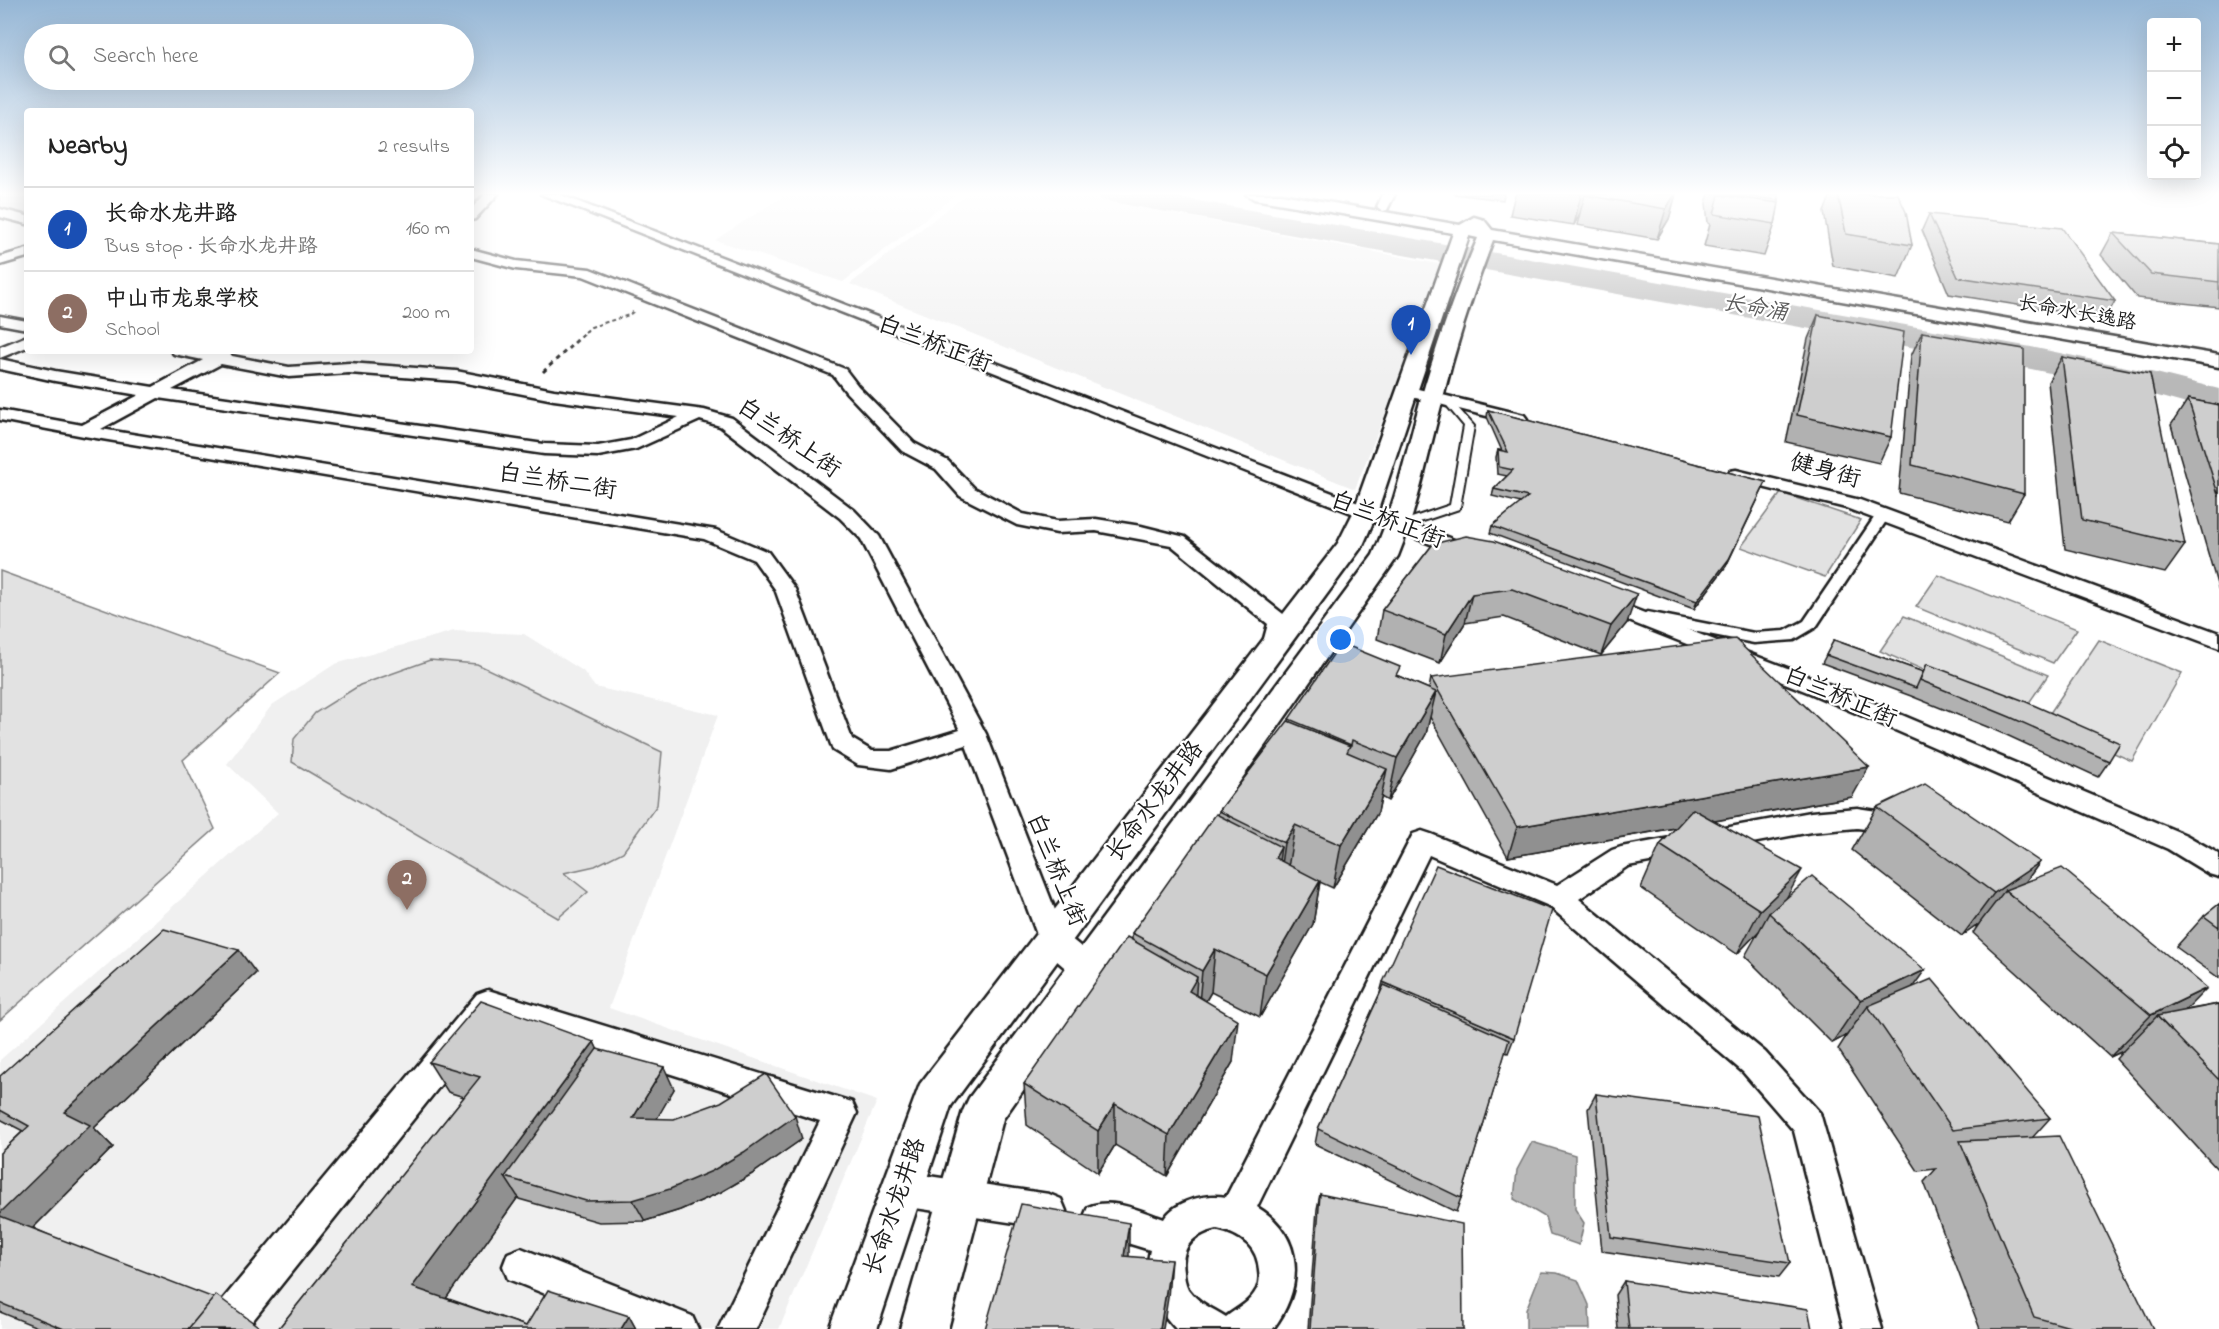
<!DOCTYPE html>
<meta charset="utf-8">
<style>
:root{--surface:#fff;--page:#f6f6f6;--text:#222;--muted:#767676;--line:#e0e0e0;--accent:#d93025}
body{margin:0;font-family:"Indie Flower","LXGW WenKai TC",sans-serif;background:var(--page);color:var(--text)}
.controls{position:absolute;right:18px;top:18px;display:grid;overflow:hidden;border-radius:6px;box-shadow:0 6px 24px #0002}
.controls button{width:54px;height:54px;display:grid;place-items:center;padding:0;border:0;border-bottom:2px solid var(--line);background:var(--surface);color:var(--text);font:30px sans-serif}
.you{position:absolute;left:1341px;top:640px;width:21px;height:21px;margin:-15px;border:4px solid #fff;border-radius:50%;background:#1a73e8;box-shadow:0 0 0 9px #1a73e833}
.badge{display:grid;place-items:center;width:39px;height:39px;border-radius:50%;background:var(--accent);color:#fff;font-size:20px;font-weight:700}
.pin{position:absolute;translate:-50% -50px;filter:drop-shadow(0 2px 3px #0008)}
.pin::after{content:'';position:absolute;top:32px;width:21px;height:18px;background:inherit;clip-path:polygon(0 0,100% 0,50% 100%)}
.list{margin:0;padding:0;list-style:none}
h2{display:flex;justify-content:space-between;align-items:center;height:78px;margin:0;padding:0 24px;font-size:26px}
h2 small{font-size:20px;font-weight:400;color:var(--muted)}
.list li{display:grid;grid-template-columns:39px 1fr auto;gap:18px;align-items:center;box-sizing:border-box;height:84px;padding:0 24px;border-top:2px solid var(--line)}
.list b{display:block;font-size:22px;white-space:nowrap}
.list p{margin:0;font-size:20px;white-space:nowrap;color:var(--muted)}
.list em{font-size:20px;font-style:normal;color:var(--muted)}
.icon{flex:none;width:33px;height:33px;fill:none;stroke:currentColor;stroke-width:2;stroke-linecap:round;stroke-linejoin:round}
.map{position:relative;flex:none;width:2219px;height:1329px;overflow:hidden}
.search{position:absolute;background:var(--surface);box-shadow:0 6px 24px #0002;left:24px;top:24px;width:450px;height:66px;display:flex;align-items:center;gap:15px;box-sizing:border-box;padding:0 21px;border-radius:33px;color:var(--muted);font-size:22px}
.panel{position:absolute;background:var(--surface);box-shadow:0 6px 24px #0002;left:24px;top:108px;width:450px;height:246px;border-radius:6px}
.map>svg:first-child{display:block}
.built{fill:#f0f0f0}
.green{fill:#e2e2e2;stroke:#7f7f7f;stroke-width:1.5}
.water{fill:#b8b8b8;stroke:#7a7a7a;stroke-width:1.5}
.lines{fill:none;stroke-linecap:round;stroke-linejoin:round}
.river{fill:#b8b8b8;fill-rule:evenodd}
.service-casing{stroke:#1c1c1c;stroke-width:4}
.pedestrian-casing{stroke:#1c1c1c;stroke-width:5}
.minor-casing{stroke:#1c1c1c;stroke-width:5}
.tertiary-casing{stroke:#1c1c1c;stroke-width:5}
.path-far1{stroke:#1c1c1c;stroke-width:2;stroke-dasharray:4 3;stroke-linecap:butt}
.path{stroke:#1c1c1c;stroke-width:3;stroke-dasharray:4.5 4;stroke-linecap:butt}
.service{fill:#fff;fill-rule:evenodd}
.pedestrian{fill:#fff;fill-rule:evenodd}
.minor{fill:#fff;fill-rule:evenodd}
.tertiary{fill:#fff;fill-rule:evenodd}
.wall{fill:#b1b1b1;stroke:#1c1c1c;stroke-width:1.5}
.shaded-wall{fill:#909090;stroke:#1c1c1c;stroke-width:1.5}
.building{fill:#cecece;stroke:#1c1c1c;stroke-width:1.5}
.labels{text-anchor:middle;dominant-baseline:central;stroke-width:4.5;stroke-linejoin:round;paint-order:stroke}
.far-street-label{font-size:20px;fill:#1c1c1c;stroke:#fff}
.far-water-label{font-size:22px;font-style:italic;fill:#5a5a5a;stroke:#fff}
.street-label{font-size:24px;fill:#1c1c1c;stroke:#fff}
</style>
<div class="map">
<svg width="2219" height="1329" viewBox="0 0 2219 1329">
<rect width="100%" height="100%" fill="#fff"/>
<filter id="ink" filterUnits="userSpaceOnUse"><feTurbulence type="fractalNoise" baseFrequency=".0167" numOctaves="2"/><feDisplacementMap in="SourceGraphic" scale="12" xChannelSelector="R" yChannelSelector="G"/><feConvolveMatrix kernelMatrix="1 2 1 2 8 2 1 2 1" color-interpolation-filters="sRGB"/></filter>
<g filter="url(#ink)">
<!-- built -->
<g class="built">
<polygon points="787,194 957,194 843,282 715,240"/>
<polygon points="967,194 1067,194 1444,265 1355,489 850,284"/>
<polygon points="454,631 524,634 583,671 595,687 718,715 609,1008 877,1101 779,1329 0,1329 0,1060 278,813 227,764 272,705 335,664"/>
</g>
<!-- green -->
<g class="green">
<polygon points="0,194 27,194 27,220 0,214"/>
<polygon points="1781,493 1861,520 1825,577 1741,547"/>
<polygon points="0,571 280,673 183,760 215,829 0,1020"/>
<polygon points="1938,575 2077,629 2053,663 1916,607"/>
<polygon points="1904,616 2048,675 2022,713 1880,651"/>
<polygon points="2099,640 2182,673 2132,761 2044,722"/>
<polygon points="430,660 477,664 662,752 657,805 623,852 595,866 564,873 588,892 558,918 292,762 294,739 315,713 360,685"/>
</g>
<!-- water -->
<g class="water">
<polygon points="1532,1142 1575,1155 1575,1209 1584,1223 1579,1245 1550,1235 1545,1217 1514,1199 1517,1170"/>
<polygon points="1541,1272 1557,1273 1578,1280 1589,1305 1590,1329 1526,1329 1526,1310"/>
</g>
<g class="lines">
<!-- river -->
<polygon class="river" points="1097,194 1159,194 2031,347 2160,374 2219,389 2219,413 2154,395 2031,369 1111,202 1101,200"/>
<defs>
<polygon id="service" points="1447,398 1450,399 1474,426 1460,507 1459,509 1402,528 1394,528 1393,526 1394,524 1450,505 1464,426 1443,401"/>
<polygon id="pedestrian" points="1883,511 1890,515 1816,627 1794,640 1754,643 1647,622 1639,617 1647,612 1754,633 1785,631 1804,621 1878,512"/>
<g id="minor">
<polygon points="485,194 498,194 475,219 471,220 471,209"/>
<polygon points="541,194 558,194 1475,548 1478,552 1475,556 1461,556"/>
<polygon points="1383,194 1395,194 1387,210 1383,211 1377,207"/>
<polygon points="0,209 27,216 27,224 0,217"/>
<polygon points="27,249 27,257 0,265 0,257"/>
<polygon points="471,249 516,261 590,269 845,369 858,386 914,443 948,461 974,488 1023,514 1057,521 1096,519 1141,526 1185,537 1287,617 1290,622 1281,651 1273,653 1265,651 1262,646 1268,624 1171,545 1096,531 1057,533 1017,525 960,496 936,469 902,451 846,392 833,375 583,276 516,269 471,257"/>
<polygon points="0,316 27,321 27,329 0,324"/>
<polygon points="27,336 27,347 0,358 0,347"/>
<path d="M171,351L216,353L228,351L232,356L289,367L349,363L456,371L554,390L704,410L732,418L854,510L879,536L986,734L1064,933L1097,960L1102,969L1097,978L1087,981L1077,978L1042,948L966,745L891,769L858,765L833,750L775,589L754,560L704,539L84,436L0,420V410L82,425L139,395L55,381L0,369V359L55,371L153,387L203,360L174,354ZM221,364L289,377L349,373L456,381L554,400L679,417L631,440L598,446L544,444L172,390ZM158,398L544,454L598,456L636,449L700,420L720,426L840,518L861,539L960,730L891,751H872L852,739L795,589L768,552L716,530L101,429Z"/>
<polygon points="1406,386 1524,415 1527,419 1524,423 1518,424 1400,394 1398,391"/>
<polygon points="1736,470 1860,500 2219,633 2219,648 1846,508 1730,479 1727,475 1730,471"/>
<polygon points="1603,597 1826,683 2186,835 2219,854 2219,877 2209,874 2168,849 1810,693 1596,608 1592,603 1596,598"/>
<path d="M1857,808L1910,816L1914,823L1910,830L1901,833L1857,828L1811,832L1628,866L1579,899L1765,1052L1820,1113L1882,1329H1844L1794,1131L1743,1072L1549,906L1429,855L1257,1207C1305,1236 1304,1288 1273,1329H1176C1155,1307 1143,1280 1150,1250L1088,1231L1083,1219L1088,1207C1112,1197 1140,1211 1164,1219C1175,1201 1206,1193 1226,1197L1413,834L1422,831L1431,834L1557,885L1612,850L1621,847L1811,812ZM1217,1229C1240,1234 1258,1246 1259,1271C1260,1277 1260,1283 1257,1289C1250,1303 1237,1308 1226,1317C1212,1308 1198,1303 1188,1289C1185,1283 1184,1277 1184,1271C1180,1246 1194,1234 1217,1229Z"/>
<polygon points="488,990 852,1102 857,1113 756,1329 718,1329 820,1121 494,1018 246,1329 218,1329 214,1317 219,1304 477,994"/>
<polygon points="902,1172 1049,1194 1061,1199 1066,1211 1061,1223 1049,1228 902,1206 890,1201 885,1189 890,1177"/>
<polygon points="521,1248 692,1316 698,1329 633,1329 508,1279 503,1266 508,1253"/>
</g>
<path id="tertiary" d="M1246,194H1281L1460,225L1474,217L1484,220L1492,230L2219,355V367L1493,240C1473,292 1455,348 1442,402C1428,454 1418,507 1398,556L1003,1119L948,1329H900L963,1111L969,1098L1373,555C1395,506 1406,453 1420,402C1436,347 1455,291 1478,238L1469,236L1377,513L1363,545L951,1106L877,1329H829L920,1084L1338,543L1353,513L1453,233L1254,199Z"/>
</defs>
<!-- service casing -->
<use href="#service" class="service-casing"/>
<!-- pedestrian casing -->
<use href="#pedestrian" class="pedestrian-casing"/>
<!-- minor casing -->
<use href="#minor" class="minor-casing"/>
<!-- tertiary casing -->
<use href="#tertiary" class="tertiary-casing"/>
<!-- path-far1 -->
<polyline class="path-far1" points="585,332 591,327 629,315 634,311"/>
<!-- path -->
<polyline class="path" points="543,372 587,331"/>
<!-- service -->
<use href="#service" class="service"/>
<!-- pedestrian -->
<use href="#pedestrian" class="pedestrian"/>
<!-- minor -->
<use href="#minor" class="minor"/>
<!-- tertiary -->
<use href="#tertiary" class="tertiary"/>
</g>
<!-- wall -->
<g class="wall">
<polygon points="1453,194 1504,194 1503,200"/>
<polygon points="1515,194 1676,194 1669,219 1657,239 1577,225 1580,213 1574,225 1510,215"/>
<polygon points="1709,194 1778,194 1779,200 1775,224 1764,256 1704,246 1710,224 1708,223 1706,203"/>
<polygon points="1831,194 1898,194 1912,245 1898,278 1833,266 1824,212"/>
<polygon points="1929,214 2115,301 2105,319 1949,294 1922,230"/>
<polygon points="2113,233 2219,244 2219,307 2137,298 2101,255"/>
<polygon points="1818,315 1891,437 1879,463 1786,442 1808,339"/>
<polygon points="1922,332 2024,494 2008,521 1899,493 1911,356"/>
<polygon points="2062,357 2185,545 2165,573 2065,549 2048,382"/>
<polygon points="2188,399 2219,405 2219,591 2171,425"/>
<polygon points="1488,410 1766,482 1726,566 1694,609 1490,533 1492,526 1521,503 1492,496 1494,489 1507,476 1497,474 1496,457 1498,450 1502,451 1487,417"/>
<polygon points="1433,544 1627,623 1601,655 1504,617 1465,623 1440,663 1377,639 1382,610"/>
<polygon points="1834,640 1923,672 1927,664 2109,761 2098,777 2000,732 1911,696 1822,663"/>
<polygon points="1398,676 1429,689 1431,678 1852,797 1715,821 1786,899 1912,988 2050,1118 2032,1138 2153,1329 1980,1329 1924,1182 1936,1169 1918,1171 1838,1049 1847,1035 1832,1043 1745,956 1759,931 1737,954 1641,888 1660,845 1676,828 1508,857 1430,717 1426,734 1388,801 1381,797 1378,812 1333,888 1320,882 1313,924 1260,1017 1211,992 1206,1001 1233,1062 1167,1176 1115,1145 1098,1173 1027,1125 1024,1084 1132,940 1132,933 1218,815 1219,811 1289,721 1289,719"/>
<polygon points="1877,807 2040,862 2025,882 2185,1010 2219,1004 2219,1171 2116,1059 2123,1051 2110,1057 1973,933 1979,924 1962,936 1852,850"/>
<polygon points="2219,904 2219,978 2176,947 2204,916"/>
<polygon points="256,973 94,1128 113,1147 33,1228 262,1329 42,1329 0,1312 0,1153 23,1131 0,1119 0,1076"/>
<polygon points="1383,982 1514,1038 1508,1053 1505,1052 1461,1198 1456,1212 1315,1144 1318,1129 1380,993"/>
<polygon points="594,1042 597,1049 674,1089 656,1119 802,1139 752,1174 721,1192 680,1210 645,1221 599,1222 519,1199 518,1197 446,1298 526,1326 629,1316 636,1329 278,1329 464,1097 448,1092 429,1062"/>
<polygon points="1596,1094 1790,1263 1779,1277 1602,1251 1588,1109"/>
<polygon points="1320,1194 1463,1329 1308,1329 1317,1209"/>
<polygon points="1624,1281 1812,1329 1618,1329 1615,1295"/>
</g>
<!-- shaded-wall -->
<g class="shaded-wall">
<polygon points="1581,194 1588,194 1585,195 1580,213 1574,225"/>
<polygon points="1675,194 1676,194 1669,219 1657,239 1666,209"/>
<polygon points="1766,482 1726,566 1694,609 1697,601"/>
<polygon points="1472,594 1465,623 1440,663 1446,634"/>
<polygon points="1637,594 1627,623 1601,655 1611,626"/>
<polygon points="1436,692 1426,734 1388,801 1397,758"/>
<polygon points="1869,767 1852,797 1508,857 1517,827"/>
<polygon points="1387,769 1378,812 1333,888 1341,845"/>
<polygon points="1295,825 1288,868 1278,886 1284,843"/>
<polygon points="1281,847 1275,890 1275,858"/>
<polygon points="2040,862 2014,898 2005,890 1979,924 1962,936 1994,893"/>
<polygon points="1802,870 1778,913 1769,913 1759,931 1737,954 1760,910"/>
<polygon points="1320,881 1313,924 1260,1017 1266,974"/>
<polygon points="1215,949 1211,992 1198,1014 1202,971"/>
<polygon points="239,950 256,973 94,1128 113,1147 25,1236 0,1216 0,1213 64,1112"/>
<polygon points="1925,970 1894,1013 1868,1006 1847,1035 1832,1043 1861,1000"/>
<polygon points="1197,977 1194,1020 1189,991"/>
<polygon points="2207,988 2168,1028 2157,1016 2123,1051 2110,1057 2151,1015"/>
<polygon points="1238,1020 1233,1062 1167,1176 1169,1135"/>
<polygon points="594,1042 608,1071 505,1177 518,1197 435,1314 412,1287"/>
<polygon points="664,1067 674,1089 644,1141 633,1118"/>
<polygon points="1115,1104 1115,1145 1098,1173 1098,1131"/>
<polygon points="795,1116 802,1139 752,1174 721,1192 680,1210 645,1221 633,1200"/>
<polygon points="1129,1223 1129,1262 1124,1256"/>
<polygon points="1171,1260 1168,1298 1163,1329 1160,1329"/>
<polygon points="629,1316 636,1329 621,1329"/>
</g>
<!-- building -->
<g class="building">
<polygon points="1585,194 1675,194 1666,209 1585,195"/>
<polygon points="1726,194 1778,194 1779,200"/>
<polygon points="1838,194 1898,194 1906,212 1912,245 1846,234"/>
<polygon points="1719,195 1779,203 1775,224 1714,214"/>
<polygon points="1929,214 2062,228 2115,301 1958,277"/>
<polygon points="2113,233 2219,244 2219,282 2151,274"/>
<polygon points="1818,315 1904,332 1891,437 1797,415"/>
<polygon points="1922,332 2024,349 2024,494 1912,465"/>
<polygon points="2062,357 2150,374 2185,545 2082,520"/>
<polygon points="2188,399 2219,405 2219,497"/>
<polygon points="1488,410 1766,482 1729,559 1697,601 1492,526 1528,497 1494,489 1513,470 1499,467 1498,450 1508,452"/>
<polygon points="1466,536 1494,541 1637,594 1611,626 1512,589 1472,594 1446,634 1382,610 1433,544"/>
<polygon points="1735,639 1869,767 1517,827 1431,678"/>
<polygon points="1834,640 1923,672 1916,688 1826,655"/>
<polygon points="1341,643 1400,667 1396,675 1436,692 1397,758 1352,740 1351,745 1289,719"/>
<polygon points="1927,664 2022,700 2120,743 2109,761 2010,717 1920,680"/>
<polygon points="1288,721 1350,746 1347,752 1387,769 1341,845 1295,825 1284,843 1219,811"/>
<polygon points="1925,784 2040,862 1994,893 1877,807"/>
<polygon points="1693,809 1802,870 1760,910 1660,845"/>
<polygon points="1216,814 1281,847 1275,858 1320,881 1266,974 1215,949 1202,971 1132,933"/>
<polygon points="1436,865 1552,910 1514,1038 1383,982"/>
<polygon points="2062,868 2207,988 2151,1015 2005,890"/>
<polygon points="1812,876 1925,970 1861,1000 1769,913"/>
<polygon points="2219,904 2219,927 2204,916"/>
<polygon points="164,929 239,950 64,1112 90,1125 0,1213 0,1153 29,1126 0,1110 0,1076"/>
<polygon points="1127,937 1197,977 1189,991 1238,1020 1169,1135 1115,1104 1098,1131 1024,1084"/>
<polygon points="1932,979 2050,1118 1953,1130 1868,1006"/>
<polygon points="1384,985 1509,1040 1461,1198 1318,1129"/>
<polygon points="481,1001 594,1042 412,1287 526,1326 548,1290 629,1316 621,1329 278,1329 480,1077 429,1062"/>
<polygon points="2219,1004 2219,1080 2157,1016"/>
<polygon points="597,1049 664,1067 633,1118 674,1119 721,1102 766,1074 795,1116 744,1152 712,1171 670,1189 633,1200 586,1201 505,1177"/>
<polygon points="1596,1094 1758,1116 1790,1263 1611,1237"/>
<polygon points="2059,1136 2153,1329 2077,1329 2034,1317 1960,1141"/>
<polygon points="1320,1194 1462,1224 1463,1329 1310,1329"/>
<polygon points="1021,1204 1129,1223 1124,1256 1171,1260 1160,1329 985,1329"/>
<polygon points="0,1216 214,1298 188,1329 64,1329 0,1303"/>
<polygon points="1624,1281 1808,1309 1812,1329 1629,1329"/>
<polygon points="216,1295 262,1329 188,1329"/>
</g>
</g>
<!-- sky -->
<linearGradient id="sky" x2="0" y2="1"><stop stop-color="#95b6d5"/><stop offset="0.51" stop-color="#fff"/><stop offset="1" stop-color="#fff" stop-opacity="0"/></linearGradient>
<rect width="2219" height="380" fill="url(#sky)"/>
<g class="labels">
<!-- far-street labels -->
<g class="far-street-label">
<text transform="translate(2077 314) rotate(10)">长命水长逸路</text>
</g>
<!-- far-water labels -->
<g class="far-water-label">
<text transform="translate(1755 309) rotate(10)">长命涌</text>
</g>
<!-- street labels -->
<g class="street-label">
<text transform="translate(934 345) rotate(21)">白兰桥正街</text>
<text transform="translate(788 439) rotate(35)">白兰桥上街</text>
<text transform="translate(1825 472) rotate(15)">健身街</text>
<text transform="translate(557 483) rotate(9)">白兰桥二街</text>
<text transform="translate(1387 521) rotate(21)">白兰桥正街</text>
<text transform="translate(1840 698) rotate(23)">白兰桥正街</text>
<text transform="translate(1156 802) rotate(-53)">长命水龙井路</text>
<text transform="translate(1055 870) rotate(68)">白兰桥上街</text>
<text transform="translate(896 1207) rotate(-71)">长命水龙井路</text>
</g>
</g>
</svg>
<div class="controls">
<button>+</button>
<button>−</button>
<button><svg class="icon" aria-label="locate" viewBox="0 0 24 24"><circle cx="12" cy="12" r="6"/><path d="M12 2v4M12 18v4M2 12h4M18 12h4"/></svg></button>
</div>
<div class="you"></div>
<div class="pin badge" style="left:1411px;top:355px;background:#1a4fb4">1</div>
<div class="pin badge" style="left:407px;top:910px;background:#8d6e63">2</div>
<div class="search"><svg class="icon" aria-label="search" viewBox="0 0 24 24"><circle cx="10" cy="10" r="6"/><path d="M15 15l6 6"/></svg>Search here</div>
<section class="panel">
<h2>Nearby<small>2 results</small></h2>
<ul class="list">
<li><span class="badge" style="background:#1a4fb4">1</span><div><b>长命水龙井路</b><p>Bus stop · 长命水龙井路</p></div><em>160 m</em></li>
<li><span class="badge" style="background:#8d6e63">2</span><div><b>中山市龙泉学校</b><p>School</p></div><em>200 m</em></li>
</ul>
</section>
</div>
